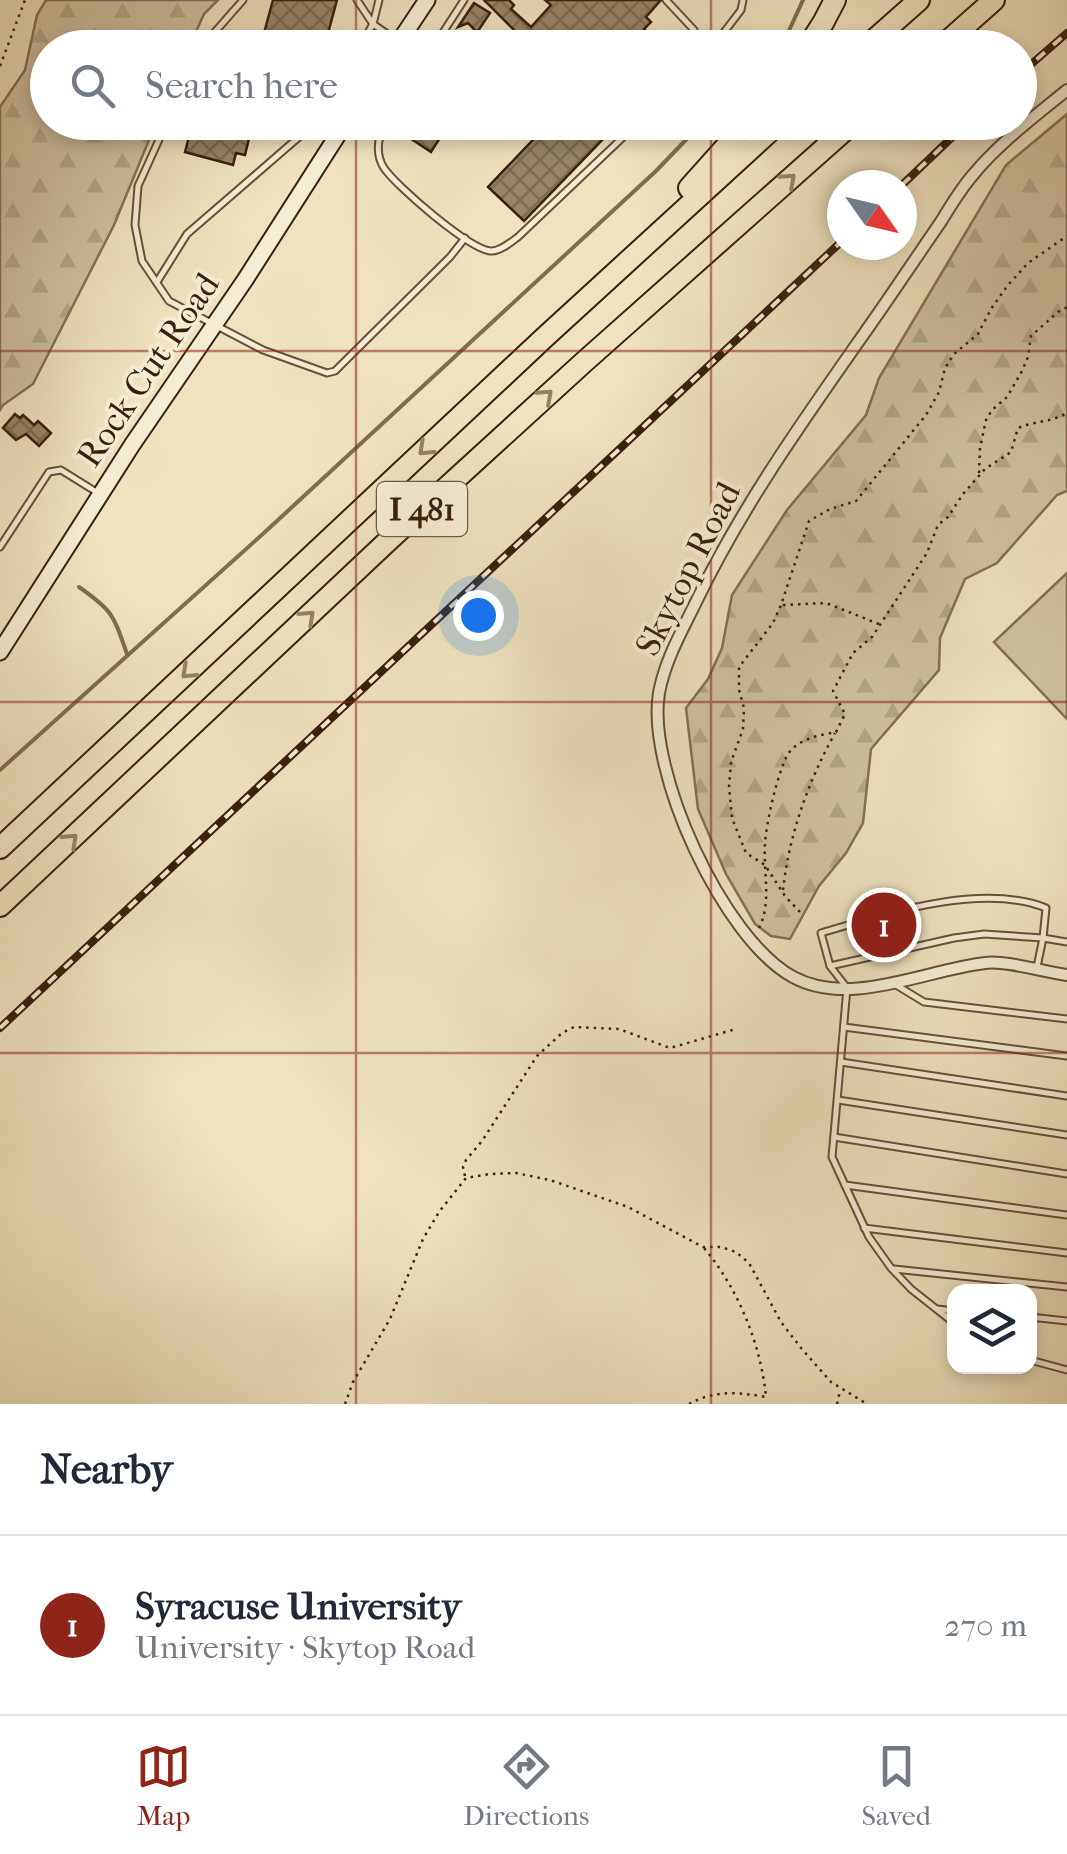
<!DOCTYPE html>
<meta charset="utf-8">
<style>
:root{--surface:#fff;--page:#f2f2f3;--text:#1f2937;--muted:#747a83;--line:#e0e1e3;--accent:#8f2418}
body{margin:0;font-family:"IM FELL French Canon",serif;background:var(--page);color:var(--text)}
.controls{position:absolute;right:30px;bottom:30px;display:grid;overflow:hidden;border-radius:20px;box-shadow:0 5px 15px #0003}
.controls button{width:90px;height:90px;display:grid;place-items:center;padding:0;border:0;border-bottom:2px solid var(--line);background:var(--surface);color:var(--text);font:50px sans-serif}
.compass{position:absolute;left:827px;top:170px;width:90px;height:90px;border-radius:50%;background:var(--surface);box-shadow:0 5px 15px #0003;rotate:124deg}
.you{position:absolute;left:478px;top:615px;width:35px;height:35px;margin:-25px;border:8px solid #fff;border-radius:50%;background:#1a73e8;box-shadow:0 0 0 15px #1a73e833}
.badge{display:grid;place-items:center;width:65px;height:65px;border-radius:50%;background:var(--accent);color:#fff;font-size:32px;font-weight:700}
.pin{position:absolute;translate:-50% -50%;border:5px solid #fff;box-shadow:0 2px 10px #0006}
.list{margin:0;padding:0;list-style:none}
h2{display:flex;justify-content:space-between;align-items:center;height:130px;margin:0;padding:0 40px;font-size:42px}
h2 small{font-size:32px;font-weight:400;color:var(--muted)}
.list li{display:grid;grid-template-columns:65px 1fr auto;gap:30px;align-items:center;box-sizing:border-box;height:180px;padding:0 40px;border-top:2px solid var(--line)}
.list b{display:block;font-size:38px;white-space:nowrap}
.list p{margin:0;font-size:32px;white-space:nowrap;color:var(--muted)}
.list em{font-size:32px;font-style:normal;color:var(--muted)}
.icon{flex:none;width:55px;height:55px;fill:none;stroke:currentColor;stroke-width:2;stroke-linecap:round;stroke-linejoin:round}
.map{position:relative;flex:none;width:1067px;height:1404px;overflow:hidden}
.search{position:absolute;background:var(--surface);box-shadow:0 5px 15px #0003;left:30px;right:30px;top:30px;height:110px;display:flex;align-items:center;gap:25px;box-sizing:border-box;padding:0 35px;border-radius:55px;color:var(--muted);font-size:38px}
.sheet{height:310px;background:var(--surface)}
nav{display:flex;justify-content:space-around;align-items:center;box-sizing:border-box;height:140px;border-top:2px solid var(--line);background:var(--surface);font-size:28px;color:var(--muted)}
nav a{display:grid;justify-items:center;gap:5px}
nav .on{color:var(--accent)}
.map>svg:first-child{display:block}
.green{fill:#cfc2a0;stroke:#847056;stroke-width:2.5}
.forest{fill:url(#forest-firs);stroke:#847056;stroke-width:2.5}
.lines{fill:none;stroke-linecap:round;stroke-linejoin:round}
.stream{stroke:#806c52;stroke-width:4}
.building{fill:url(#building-cross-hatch);stroke:#391f0c;stroke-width:2.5}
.lane-casing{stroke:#665038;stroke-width:9}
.street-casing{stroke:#665038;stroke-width:14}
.secondary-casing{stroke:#391f0c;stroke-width:19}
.highway-casing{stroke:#391f0c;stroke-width:24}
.path{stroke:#391f0c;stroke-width:2.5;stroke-dasharray:2.5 5;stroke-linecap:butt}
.lane{stroke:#f4edd5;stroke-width:5}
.street{stroke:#f4edd5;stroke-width:10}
.secondary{stroke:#f4edd5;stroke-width:15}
.highway{stroke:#eee3be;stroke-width:20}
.rail-casing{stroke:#391f0c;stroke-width:8}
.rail{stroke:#f4edd5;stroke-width:4;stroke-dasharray:11;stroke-linecap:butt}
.oneway{stroke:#948165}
.grid{fill:none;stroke:#8f2418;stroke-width:2.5;stroke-opacity:0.55}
.labels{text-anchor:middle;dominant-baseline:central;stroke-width:8;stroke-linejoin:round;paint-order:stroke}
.shield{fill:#f4edd5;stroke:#715d48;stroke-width:2.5}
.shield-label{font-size:32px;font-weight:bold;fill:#391f0c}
.street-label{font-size:35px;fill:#391f0c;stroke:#f4edd5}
</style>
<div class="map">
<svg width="1067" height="1404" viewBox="0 0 1067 1404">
<defs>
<pattern id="forest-firs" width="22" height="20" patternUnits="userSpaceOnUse" patternTransform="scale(2.5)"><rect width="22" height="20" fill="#cfc2a0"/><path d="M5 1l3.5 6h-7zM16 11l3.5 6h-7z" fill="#b2a689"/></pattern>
<pattern id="building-cross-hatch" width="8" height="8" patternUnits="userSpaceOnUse" patternTransform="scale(2.5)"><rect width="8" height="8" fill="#978569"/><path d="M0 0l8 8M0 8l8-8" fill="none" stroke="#7c6c55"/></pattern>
</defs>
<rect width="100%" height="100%" fill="#eee3be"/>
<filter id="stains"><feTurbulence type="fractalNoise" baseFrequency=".002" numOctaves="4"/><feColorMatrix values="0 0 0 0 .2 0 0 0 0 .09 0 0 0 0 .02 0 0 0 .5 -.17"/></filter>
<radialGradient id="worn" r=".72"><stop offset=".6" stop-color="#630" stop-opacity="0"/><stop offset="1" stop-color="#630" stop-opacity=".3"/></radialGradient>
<!-- green -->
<polygon class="green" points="1067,573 1067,719 994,642"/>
<!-- forest -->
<g class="forest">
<polygon points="46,0 218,0 204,14 189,47 48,48 48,122 156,123 114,225 33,384 3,405 0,410 0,107 25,70 37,15"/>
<polygon points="1067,114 1067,491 1057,495 997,563 965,579 940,638 939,670 871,749 863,823 846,853 819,886 790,939 771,936 755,924 726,874 698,809 686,708 708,679 722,648 732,595 787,510 866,415 879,378 1006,165"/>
</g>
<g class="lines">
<!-- stream -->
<g class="stream">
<polyline points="775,48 787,35 803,0"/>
<path d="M79,587C113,611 113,614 127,654"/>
<polyline points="0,770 265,532 656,171 703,122"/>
</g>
</g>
<!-- building -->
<g class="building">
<polygon points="273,0 337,0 324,48 223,48 227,35 261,44"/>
<polygon points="484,0 509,0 514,5 511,9 531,27 551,5 545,0 661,0 646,17 651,22 644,29 650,35 645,40 653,48 513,48 521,37"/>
<polygon points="474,3 490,13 474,37 475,30 468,23 458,27"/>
<polygon points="193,122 253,122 245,155 236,153 233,165 185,152"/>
<polygon points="392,122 450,122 431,152 390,125"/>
<polygon points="515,122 541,122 529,135"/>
<polygon points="550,122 590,122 605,137 524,221 488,187"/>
<polygon points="15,414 20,418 23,415 34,425 38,421 51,433 39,446 26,434 16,440 3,428"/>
</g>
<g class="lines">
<defs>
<g id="lane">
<polyline points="357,0 373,24 396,40"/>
<polyline points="666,0 694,30 697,48"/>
<polyline points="206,48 214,33 243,0"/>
<polyline points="359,48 373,24 379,0"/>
<polyline points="433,48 464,0"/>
<polyline points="712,48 741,10 743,0"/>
<polyline points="167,122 138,186 135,225 142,261 169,301 263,350 327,373 335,371 450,257 465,238"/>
<path d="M385,122C378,137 375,154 384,168C397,187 468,248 490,251C500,252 511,242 518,237L639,122"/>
<polyline points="157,282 187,234 307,130 318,124 342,125"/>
<polyline points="0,547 49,472 61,470 98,493"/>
<polyline points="830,966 954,938 984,934 1043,938 1037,967"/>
<polyline points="896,985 924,1002 1067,1019"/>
<polyline points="844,1027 1067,1056"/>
<polyline points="841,1062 1067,1096"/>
<polyline points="838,1100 1067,1135"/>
<polyline points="834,1137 1067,1174"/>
<polyline points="845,1185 1067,1215"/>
<polyline points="864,1228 1067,1253"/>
<polyline points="894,1269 1067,1287"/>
<polyline points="937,1309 954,1311"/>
<polyline points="1030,1317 1067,1321"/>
<path d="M954,1323L911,1289L891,1268L869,1237L832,1157L847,988L830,966L821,933C885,914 982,882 1046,908L1043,938L1067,942"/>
<polyline points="1030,1360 1067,1370"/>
</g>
<path id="street" d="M1067,90C1034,117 999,143 972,176C961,189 951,205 942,220C922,249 902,279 882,308C816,403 747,496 696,602C682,631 665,660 659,693C646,770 723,939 793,977C850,1008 925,970 985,963C1005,960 1045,972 1067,975"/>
<g id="secondary">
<polyline points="395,48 427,0"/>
<polyline points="0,652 132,445 245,280 346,122"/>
</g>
<g id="highway">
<polyline points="807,48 823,23 835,0"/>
<polyline points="865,48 919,0"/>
<polyline points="940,48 994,0"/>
<polyline points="689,188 748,122"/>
<polyline points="0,848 545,337 780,122"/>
<polyline points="0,906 390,539 584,362 854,122"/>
</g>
</defs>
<!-- lane casing -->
<use href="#lane" class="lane-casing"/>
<!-- street casing -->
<use href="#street" class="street-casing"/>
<!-- secondary casing -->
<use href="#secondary" class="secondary-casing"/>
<!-- highway casing -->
<use href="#highway" class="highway-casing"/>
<!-- path -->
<g class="path">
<polyline points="0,66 25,0"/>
<polyline points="979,473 980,448 986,420 992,410 1007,397 1022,371 1028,357 1031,336 1058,312 1067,307"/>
<polyline points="783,605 826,603 879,624"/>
<path d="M783,890C789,835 808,782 835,733"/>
<polyline points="800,912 785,896 765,865 746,853 732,818 729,787 731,762 743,729 744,708 739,690 739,667 773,623 781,605 809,521 830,509 856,501 926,415 939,392 945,368 954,354 978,334 991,309 1008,285 1028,263 1067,236"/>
<path d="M759,928C772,903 763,871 765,844C766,823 778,771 788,754C798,739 820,735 836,732L845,714L833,691L853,653L872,637L927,553L938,525L948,517L963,494L985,469L1011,452L1018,428C1035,421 1052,422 1067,413"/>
<polyline points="465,1176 463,1167 466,1160 482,1141 537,1056 562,1033 574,1027 619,1029 670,1048 736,1029"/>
<polyline points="345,1404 353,1382 390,1319 423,1239 439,1212 466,1178 490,1174 516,1173 550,1180 628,1207 703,1247 721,1247 736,1252 749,1263 781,1322 801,1348 831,1382 867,1404"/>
<path d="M689,1404C714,1390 738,1392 766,1397C761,1345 738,1288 704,1248"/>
<polyline points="837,1404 840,1391"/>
</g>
<!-- lane -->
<use href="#lane" class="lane"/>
<!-- street -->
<use href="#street" class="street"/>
<!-- secondary -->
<use href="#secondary" class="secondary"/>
<!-- highway -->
<use href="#highway" class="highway"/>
<defs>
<g id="rail">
<polyline points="1020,74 1067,33"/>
<polyline points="902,185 968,122"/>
<polyline points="0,1028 842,241"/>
</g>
</defs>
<!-- rail casing -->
<use href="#rail" class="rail-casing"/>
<!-- rail -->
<use href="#rail" class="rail"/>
</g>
<!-- one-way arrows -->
<defs><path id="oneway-chevron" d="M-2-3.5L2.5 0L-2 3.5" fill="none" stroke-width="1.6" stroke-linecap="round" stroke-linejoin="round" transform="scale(2.5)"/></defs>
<g class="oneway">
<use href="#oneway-chevron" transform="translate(789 180) rotate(-42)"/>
<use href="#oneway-chevron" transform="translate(546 396) rotate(-42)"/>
<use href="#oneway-chevron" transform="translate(425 449) rotate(137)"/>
<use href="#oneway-chevron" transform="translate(308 617) rotate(-43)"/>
<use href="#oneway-chevron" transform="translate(188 672) rotate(137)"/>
<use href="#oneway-chevron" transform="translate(71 840) rotate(-43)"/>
</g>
<!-- grid -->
<path class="grid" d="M356,0V48M711,0V48M356,122V1404M711,122V1404M0,351H1067M0,702H1067M0,1053H1067"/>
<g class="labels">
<!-- shield labels -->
<rect class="shield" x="377" y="482" width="90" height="54" rx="8"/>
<g class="shield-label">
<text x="422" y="509">I 481</text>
</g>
<!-- street labels -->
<g class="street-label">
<text transform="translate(148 370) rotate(-56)">Rock Cut Road</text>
<text transform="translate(688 569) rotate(-63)">Skytop Road</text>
</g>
</g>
<rect width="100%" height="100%" filter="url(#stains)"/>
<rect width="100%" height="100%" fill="url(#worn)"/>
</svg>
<div class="controls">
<button><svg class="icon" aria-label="layers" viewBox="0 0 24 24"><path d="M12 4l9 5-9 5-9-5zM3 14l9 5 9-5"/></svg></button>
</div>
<svg class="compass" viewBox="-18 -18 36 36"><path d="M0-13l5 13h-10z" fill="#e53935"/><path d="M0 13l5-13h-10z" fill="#747a83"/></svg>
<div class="you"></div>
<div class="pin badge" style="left:884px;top:925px">1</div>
<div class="search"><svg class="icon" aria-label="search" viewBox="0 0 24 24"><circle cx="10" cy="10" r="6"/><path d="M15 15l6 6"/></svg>Search here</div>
</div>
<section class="sheet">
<h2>Nearby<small></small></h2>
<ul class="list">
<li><span class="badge">1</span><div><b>Syracuse University</b><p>University · Skytop Road</p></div><em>270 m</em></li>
</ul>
</section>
<nav>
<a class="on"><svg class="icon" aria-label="map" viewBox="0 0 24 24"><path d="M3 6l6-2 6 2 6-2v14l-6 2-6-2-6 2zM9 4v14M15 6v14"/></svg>Map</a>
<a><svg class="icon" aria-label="directions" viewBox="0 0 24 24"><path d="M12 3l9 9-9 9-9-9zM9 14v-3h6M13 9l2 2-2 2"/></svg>Directions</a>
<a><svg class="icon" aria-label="saved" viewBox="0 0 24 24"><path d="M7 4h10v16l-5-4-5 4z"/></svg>Saved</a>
</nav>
